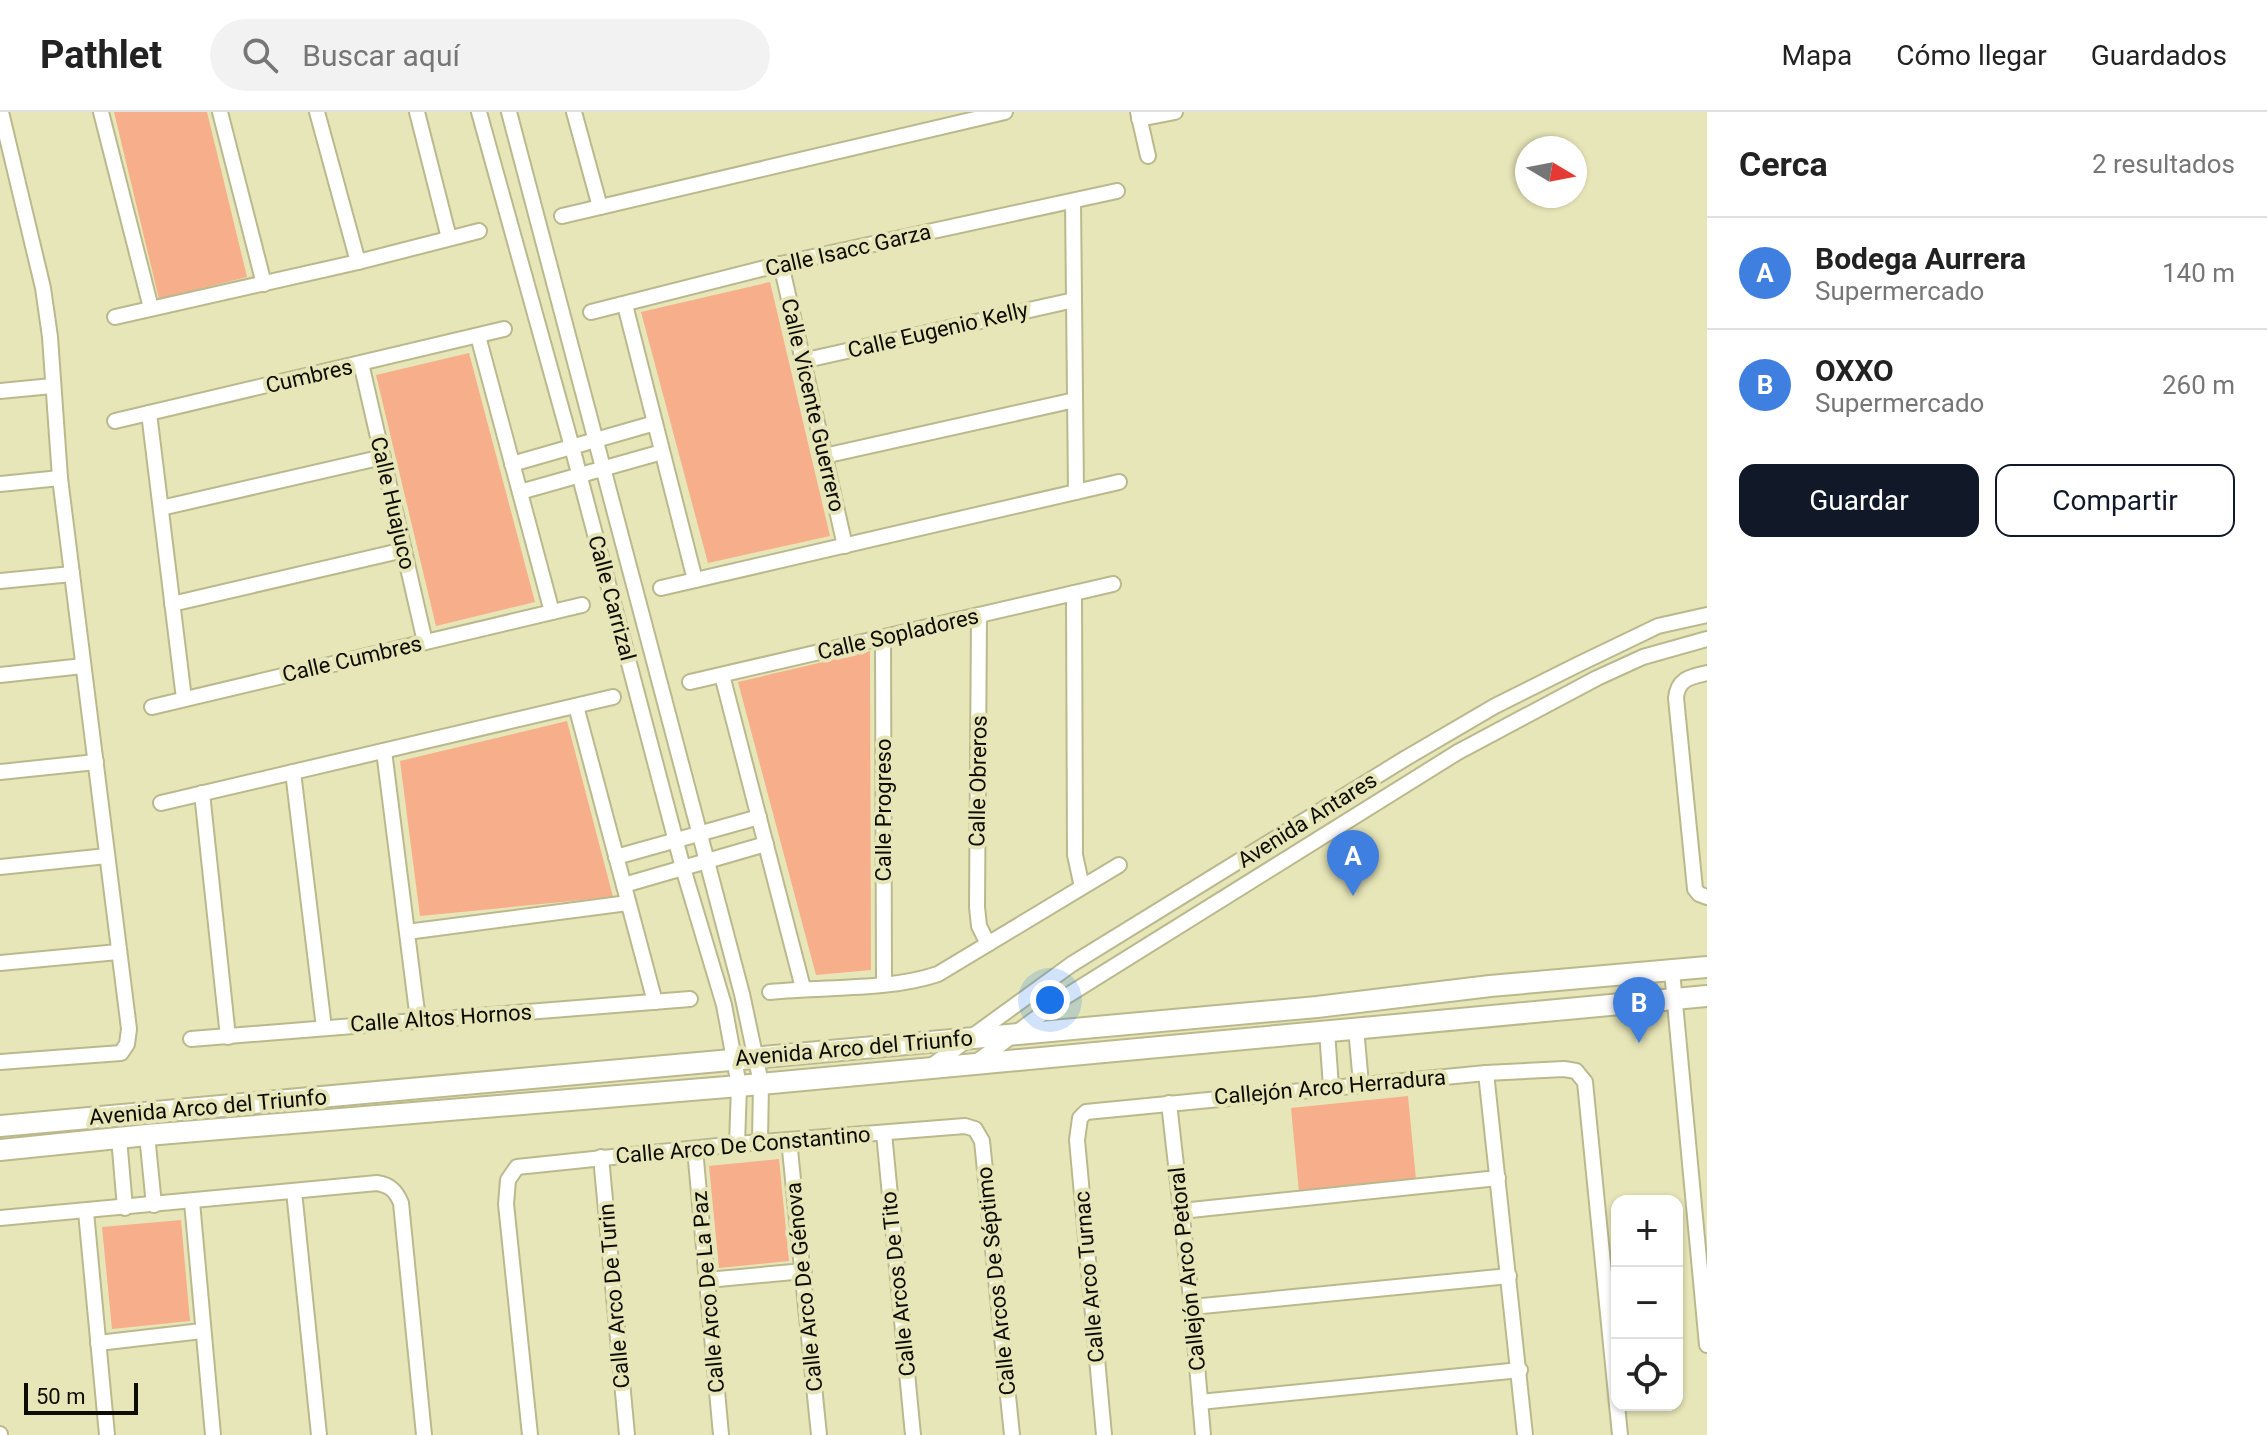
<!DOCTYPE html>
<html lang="es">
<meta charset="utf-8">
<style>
:root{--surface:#fff;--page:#f2f2f2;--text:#222;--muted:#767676;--line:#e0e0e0;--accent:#111827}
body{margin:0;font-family:Roboto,sans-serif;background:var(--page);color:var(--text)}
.controls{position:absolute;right:24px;bottom:24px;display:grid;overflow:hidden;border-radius:16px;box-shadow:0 2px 6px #0004}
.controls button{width:72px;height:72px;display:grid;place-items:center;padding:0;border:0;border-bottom:2px solid var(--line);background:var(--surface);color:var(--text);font:40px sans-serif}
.compass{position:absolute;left:1515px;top:24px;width:72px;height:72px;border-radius:50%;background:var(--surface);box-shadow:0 2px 6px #0004;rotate:100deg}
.scale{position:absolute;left:24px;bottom:20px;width:114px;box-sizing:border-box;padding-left:8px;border:4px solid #0d0c01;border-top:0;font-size:22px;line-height:28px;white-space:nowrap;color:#0d0c01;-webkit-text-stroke:6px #e7e6b8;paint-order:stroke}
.you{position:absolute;left:1050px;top:888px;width:28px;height:28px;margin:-20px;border:6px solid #fff;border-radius:50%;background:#1a73e8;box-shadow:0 0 0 12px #1a73e833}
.badge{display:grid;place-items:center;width:52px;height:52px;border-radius:50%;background:var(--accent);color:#fff;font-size:26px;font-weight:700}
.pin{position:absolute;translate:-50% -66px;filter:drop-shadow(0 2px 4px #0008)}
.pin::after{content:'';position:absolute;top:42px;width:28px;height:24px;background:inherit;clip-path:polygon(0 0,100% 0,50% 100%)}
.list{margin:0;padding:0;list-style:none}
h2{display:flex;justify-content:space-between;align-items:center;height:104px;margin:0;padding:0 32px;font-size:34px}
h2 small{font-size:26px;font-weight:400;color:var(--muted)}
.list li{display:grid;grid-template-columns:52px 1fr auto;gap:24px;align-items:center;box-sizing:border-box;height:112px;padding:0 32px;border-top:2px solid var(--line)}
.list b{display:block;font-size:30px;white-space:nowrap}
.list p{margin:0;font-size:26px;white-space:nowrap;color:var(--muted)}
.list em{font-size:26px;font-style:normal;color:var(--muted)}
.actions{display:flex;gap:16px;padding:24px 32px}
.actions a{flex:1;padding:18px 0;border:2px solid var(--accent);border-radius:16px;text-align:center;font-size:28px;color:var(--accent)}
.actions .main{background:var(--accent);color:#fff}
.icon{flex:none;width:44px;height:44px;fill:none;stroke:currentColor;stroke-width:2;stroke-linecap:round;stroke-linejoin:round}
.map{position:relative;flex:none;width:1707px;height:1323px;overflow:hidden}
header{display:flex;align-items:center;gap:48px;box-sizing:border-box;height:112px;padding:0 40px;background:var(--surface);border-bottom:2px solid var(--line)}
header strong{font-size:38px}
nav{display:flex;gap:44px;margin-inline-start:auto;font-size:28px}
.search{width:560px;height:72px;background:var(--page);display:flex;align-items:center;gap:20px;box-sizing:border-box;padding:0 28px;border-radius:44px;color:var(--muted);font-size:30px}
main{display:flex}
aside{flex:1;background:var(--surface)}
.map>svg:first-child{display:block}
.green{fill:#f6ae8b}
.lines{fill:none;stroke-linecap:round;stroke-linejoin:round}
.street-casing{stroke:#bab98d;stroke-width:18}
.secondary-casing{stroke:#bab98d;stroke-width:24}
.street{stroke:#fff;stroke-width:14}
.secondary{stroke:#fff;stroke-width:20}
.labels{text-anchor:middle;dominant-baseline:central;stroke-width:8;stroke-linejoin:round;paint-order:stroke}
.street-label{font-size:22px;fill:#0d0c01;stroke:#e7e6b8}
</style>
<header>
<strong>Pathlet</strong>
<div class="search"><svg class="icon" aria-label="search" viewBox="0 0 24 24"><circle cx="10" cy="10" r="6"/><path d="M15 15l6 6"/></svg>Buscar aquí</div>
<nav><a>Mapa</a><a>Cómo llegar</a><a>Guardados</a></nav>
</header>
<main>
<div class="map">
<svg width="1707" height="1323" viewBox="0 0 1707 1323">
<rect width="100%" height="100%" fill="#e7e6b8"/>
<!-- green -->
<g class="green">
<polygon points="114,0 207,0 247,165 159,187"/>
<polygon points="770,170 830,424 708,451 641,200"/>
<polygon points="469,241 535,490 436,514 376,263"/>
<polygon points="870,539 871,858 816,863 738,570"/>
<polygon points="567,609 613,785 420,804 400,649"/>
<polygon points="1408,984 1416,1068 1299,1080 1291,996"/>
<polygon points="779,1047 789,1149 719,1156 709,1054"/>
<polygon points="181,1108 190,1209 112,1217 102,1115"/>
</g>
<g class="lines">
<defs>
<g id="street">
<polyline points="101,0 151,196"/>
<polyline points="220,0 264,172"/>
<polyline points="317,0 358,150"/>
<polyline points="417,0 449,126"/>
<polyline points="479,0 572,335 683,756 724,893 739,974 737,1032"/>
<polyline points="509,0 742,882 761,971 760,1030"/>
<polyline points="574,0 600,95"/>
<polyline points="1138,0 1148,44"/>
<polyline points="1139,7 1175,0"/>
<polyline points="1073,89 1076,380"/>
<polyline points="562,104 1005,0"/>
<polyline points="781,152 845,434"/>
<polyline points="625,193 695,468"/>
<polyline points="591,200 781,152 1117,79"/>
<polyline points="115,205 358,150 479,119"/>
<polyline points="478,224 552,500"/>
<polyline points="802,249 1074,188"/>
<polyline points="361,251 425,530"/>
<polyline points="0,279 52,274"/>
<polyline points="149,301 184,587"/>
<polyline points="115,309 504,217"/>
<polyline points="824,344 1075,288"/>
<polyline points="512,352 655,311"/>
<polyline points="0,372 60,366"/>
<polyline points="520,380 662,340"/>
<polyline points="161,396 383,345"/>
<polyline points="0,469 72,462"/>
<polyline points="661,476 1119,370"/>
<polyline points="1074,481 1075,743 1082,775"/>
<polyline points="172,492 404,438"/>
<polyline points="979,503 977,795 979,814 988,832"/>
<polyline points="883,525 884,872"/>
<path d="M1707,561C1691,565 1678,566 1676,586L1695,777L1699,782L1707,785"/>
<polyline points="0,563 83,554"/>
<polyline points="722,563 803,876"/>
<polyline points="690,570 1113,472"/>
<polyline points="576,594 655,890"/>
<polyline points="152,595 582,493"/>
<polyline points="384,639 418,908"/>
<polyline points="0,660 96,650"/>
<polyline points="293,660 324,916"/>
<polyline points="202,681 228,925"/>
<polyline points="161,691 613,585"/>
<polyline points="616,745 759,705"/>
<polyline points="0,755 107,744"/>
<polyline points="624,773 766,732"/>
<polyline points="407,820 628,791"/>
<polyline points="0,851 118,840"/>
<polyline points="1672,859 1707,1233"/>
<path d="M770,880C823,874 888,879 938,862L1119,753"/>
<polyline points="1356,916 1361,972"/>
<polyline points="1327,919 1331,975"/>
<polyline points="191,927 690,887"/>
<polyline points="0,950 121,941 127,932 129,917 60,366 50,225 43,176 1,0"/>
<polyline points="975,951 1065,885 1458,640 1597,566 1643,545 1707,527"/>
<polyline points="930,955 1072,852 1406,646 1495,594 1577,553 1658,514 1707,503"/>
<polyline points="1486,961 1525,1323"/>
<polyline points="1169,991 1192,1195 1203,1323"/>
<polyline points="884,1021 913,1323"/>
<polyline points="147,1023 154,1093"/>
<polyline points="119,1026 125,1096"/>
<polyline points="789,1028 819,1323"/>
<polyline points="695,1037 721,1323"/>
<polyline points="601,1045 627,1323"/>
<polyline points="294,1079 319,1323"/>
<polyline points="192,1090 213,1323"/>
<polyline points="1181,1099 1498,1066"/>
<polyline points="86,1100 107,1323"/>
<path d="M0,1106L377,1071C390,1073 396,1079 401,1091L424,1323"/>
<polyline points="707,1168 804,1159"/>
<polyline points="1192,1195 1509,1164"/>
<polyline points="98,1231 202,1219"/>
<polyline points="1200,1290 1520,1258"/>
<polyline points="0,1322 0,1323"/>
<polyline points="530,1323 506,1092 508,1068 517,1055 737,1032 965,1014 975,1017 982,1029 1012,1323"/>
<polyline points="1104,1323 1077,1028 1080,1006 1086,1000 1486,961 1564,957 1576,959 1585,970 1620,1323"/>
</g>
<g id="secondary">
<polyline points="0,1014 1317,895 1490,874 1707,855"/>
<polyline points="0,1038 147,1023 739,974 1707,884"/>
</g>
</defs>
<!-- street casing -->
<use href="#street" class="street-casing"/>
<!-- secondary casing -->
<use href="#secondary" class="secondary-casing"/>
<!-- street -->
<use href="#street" class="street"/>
<!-- secondary -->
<use href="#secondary" class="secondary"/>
</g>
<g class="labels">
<!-- street labels -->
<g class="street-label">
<text transform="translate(848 138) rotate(-13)">Calle Isacc Garza</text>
<text transform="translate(938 218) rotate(-13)">Calle Eugenio Kelly</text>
<text transform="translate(309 264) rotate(-13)">Cumbres</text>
<text transform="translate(813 293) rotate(77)">Calle Vicente Guerrero</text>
<text transform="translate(393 391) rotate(77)">Calle Huajuco</text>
<text transform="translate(612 486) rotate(75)">Calle Carrizal</text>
<text transform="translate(898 522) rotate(-13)">Calle Sopladores</text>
<text transform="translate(352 547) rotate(-13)">Calle Cumbres</text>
<text transform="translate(978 669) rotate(-89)">Calle Obreros</text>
<text transform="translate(883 698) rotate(-90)">Calle Progreso</text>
<text transform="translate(1307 708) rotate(-32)">Avenida Antares</text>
<text transform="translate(441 906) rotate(-4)">Calle Altos Hornos</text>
<text transform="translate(854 936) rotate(-5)">Avenida Arco del Triunfo</text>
<text transform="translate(1330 975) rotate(-5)">Callejón Arco Herradura</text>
<text transform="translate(208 995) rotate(-5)">Avenida Arco del Triunfo</text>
<text transform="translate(743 1033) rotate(-5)">Calle Arco De Constantino</text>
<text transform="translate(1187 1157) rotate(-96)">Callejón Arco Petoral</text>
<text transform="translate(1089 1165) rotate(-95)">Calle Arco Turnac</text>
<text transform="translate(996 1169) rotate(-96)">Calle Arcos De Séptimo</text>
<text transform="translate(898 1172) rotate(-96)">Calle Arcos De Tito</text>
<text transform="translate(804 1175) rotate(-96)">Calle Arco De Génova</text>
<text transform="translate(708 1180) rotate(-95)">Calle Arco De La Paz</text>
<text transform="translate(614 1184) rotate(-95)">Calle Arco De Turin</text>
</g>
</g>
</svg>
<div class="controls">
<button>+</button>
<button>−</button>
<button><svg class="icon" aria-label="locate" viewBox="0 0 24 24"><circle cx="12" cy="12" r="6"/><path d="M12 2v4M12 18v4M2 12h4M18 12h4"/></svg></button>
</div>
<svg class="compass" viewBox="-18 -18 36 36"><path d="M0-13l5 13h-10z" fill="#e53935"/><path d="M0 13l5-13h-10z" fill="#767676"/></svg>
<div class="scale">50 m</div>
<div class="you"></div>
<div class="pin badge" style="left:1353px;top:784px;background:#3f7fe0">A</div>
<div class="pin badge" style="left:1639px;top:931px;background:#3f7fe0">B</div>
</div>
<aside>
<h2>Cerca<small>2 resultados</small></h2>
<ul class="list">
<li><span class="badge" style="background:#3f7fe0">A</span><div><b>Bodega Aurrera</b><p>Supermercado</p></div><em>140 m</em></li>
<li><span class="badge" style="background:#3f7fe0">B</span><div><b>OXXO</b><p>Supermercado</p></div><em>260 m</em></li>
</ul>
<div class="actions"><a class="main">Guardar</a><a>Compartir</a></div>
</aside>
</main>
